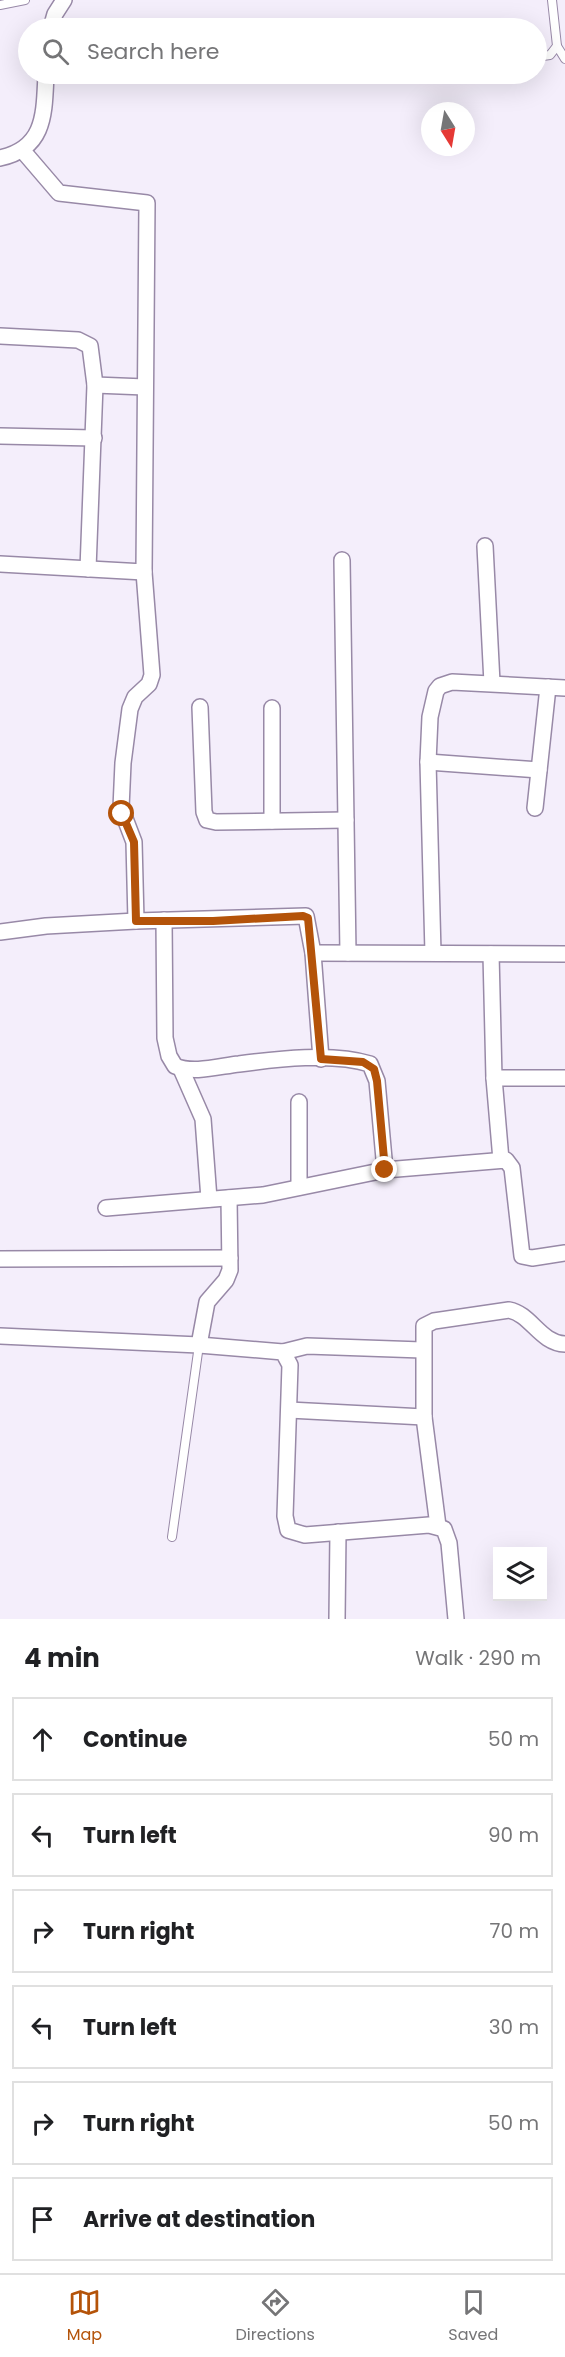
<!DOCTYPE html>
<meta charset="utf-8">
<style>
:root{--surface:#fff;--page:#f6f6f6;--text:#202124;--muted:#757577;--line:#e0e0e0;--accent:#b45309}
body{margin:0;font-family:Poppins,sans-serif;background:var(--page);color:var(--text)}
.controls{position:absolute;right:18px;bottom:18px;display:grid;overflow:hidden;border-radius:0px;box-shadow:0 6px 24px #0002}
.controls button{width:54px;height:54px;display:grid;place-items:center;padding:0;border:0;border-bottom:2px solid var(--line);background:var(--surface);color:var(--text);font:30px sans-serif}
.compass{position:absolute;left:421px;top:102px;width:54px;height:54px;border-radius:50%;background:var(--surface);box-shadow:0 6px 24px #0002;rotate:169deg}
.stop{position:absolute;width:18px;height:18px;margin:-14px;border:4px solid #b45309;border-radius:50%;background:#fff}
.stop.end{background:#b45309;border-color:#fff;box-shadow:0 2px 6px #0008}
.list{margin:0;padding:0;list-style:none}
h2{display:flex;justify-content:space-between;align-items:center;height:78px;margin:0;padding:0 24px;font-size:26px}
h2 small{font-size:20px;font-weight:400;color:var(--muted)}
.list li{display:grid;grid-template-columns:39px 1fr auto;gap:18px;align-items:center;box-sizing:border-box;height:84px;margin:0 12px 12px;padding:0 12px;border:2px solid var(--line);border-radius:0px}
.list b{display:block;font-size:22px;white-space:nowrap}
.list em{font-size:20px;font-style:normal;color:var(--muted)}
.icon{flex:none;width:33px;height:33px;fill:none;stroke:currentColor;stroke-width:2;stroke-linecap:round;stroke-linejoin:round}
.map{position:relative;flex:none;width:565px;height:1619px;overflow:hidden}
.search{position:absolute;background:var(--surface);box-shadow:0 6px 24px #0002;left:18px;right:18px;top:18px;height:66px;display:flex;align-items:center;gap:15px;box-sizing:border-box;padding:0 21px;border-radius:33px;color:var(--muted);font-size:22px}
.sheet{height:654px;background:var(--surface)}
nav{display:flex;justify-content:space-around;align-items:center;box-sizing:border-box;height:84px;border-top:2px solid var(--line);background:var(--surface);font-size:16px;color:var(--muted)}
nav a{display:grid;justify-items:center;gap:3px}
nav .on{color:var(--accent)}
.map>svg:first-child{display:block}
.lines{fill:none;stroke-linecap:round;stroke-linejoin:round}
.service-casing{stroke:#9889a7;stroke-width:10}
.minor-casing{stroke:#9889a7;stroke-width:18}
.service{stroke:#fff;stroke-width:8}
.minor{stroke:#fff;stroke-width:15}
.route{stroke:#b45309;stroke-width:8}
</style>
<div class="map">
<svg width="565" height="1619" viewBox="0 0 565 1619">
<rect width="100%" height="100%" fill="#f4eefb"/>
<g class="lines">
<defs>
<g id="service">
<polyline points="0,5 25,0"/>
<polyline points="557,46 565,59"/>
<polyline points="536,57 550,55 557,46 552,0"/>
<polyline points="394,79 430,74"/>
<polyline points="172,1537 199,1345"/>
</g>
<g id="minor">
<polyline points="51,28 55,14 64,0"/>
<path d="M0,158C46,148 44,113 46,74"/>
<polyline points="0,336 78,340 90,346 95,385 88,569"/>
<polyline points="95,385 145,387"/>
<polyline points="0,436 94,438"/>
<polyline points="485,546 492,683"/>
<polyline points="342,560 348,953"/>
<polyline points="0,564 144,572 147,203 59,193 23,151"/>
<polyline points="200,707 204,812 207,820 216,822 346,820"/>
<polyline points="428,762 539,770"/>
<polyline points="535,808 548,687"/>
<polyline points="272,821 272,708"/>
<path d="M164,920L165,1038L169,1056L175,1066C193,1074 220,1066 239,1064C277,1059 333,1052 370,1064L377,1081L385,1170"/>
<polyline points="136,921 134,842 121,808 123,763 130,709 135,697 149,684 152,675 144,572"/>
<polyline points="0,932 46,926 136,921 306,916 313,953 321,1059"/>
<polyline points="313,953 565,954"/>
<polyline points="433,953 428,762 430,717 436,691 440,686 452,682 565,688"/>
<polyline points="491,954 494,1078 501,1160"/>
<polyline points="181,1069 203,1119 209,1199"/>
<polyline points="494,1078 565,1078"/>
<polyline points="299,1187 299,1102"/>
<polyline points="106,1208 263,1195 385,1170 506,1160 512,1168 522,1256 532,1258 565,1253"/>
<polyline points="0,1259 230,1258"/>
<polyline points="0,1336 199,1345 283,1352 290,1365 285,1516 288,1530 305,1535 429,1525 444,1529 449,1543 456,1619"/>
<polyline points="199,1345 207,1302 226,1280 230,1270 229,1198"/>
<polyline points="283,1352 307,1346 422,1350"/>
<polyline points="289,1410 424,1417"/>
<path d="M438,1526L424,1417V1326L434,1321L509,1310C531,1314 540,1343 565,1344"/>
<polyline points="337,1619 338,1532"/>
</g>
</defs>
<!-- service casing -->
<use href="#service" class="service-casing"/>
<!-- minor casing -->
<use href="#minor" class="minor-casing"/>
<!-- service -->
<use href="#service" class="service"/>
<!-- minor -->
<use href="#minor" class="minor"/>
</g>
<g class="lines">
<!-- route -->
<polyline class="route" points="122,814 134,842 136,921 213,921 303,916 308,918 321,1059 363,1062 374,1069 377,1081 385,1170"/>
</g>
</svg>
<div class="controls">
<button><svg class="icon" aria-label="layers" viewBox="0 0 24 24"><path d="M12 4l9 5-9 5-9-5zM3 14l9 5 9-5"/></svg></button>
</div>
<svg class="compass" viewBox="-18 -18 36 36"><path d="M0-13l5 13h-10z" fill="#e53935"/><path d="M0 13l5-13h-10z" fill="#757577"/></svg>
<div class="stop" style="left:122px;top:814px"></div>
<div class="stop end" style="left:385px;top:1170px"></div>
<div class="search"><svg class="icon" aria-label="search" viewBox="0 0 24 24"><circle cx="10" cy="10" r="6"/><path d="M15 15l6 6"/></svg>Search here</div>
</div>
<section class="sheet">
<h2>4 min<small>Walk · 290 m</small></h2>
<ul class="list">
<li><svg class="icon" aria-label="ahead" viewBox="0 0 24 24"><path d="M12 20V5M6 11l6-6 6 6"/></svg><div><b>Continue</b></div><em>50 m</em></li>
<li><svg class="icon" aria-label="left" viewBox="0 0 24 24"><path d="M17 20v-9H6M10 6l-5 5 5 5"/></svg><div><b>Turn left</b></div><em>90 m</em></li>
<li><svg class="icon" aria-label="right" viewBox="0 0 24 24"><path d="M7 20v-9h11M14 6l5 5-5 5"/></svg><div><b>Turn right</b></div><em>70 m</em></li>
<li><svg class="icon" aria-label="left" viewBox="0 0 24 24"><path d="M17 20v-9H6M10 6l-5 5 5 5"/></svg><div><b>Turn left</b></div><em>30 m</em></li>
<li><svg class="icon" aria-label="right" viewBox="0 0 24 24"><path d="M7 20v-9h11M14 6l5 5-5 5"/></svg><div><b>Turn right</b></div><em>50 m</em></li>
<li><svg class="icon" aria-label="arrive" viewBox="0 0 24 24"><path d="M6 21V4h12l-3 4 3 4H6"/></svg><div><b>Arrive at destination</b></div></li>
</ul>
</section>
<nav>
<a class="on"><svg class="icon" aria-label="map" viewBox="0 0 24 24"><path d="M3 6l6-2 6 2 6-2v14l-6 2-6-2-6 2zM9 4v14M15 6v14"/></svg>Map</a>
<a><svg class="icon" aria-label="directions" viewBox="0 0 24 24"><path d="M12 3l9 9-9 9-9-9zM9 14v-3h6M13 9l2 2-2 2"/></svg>Directions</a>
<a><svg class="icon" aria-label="saved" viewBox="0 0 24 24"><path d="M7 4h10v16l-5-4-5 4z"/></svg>Saved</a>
</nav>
